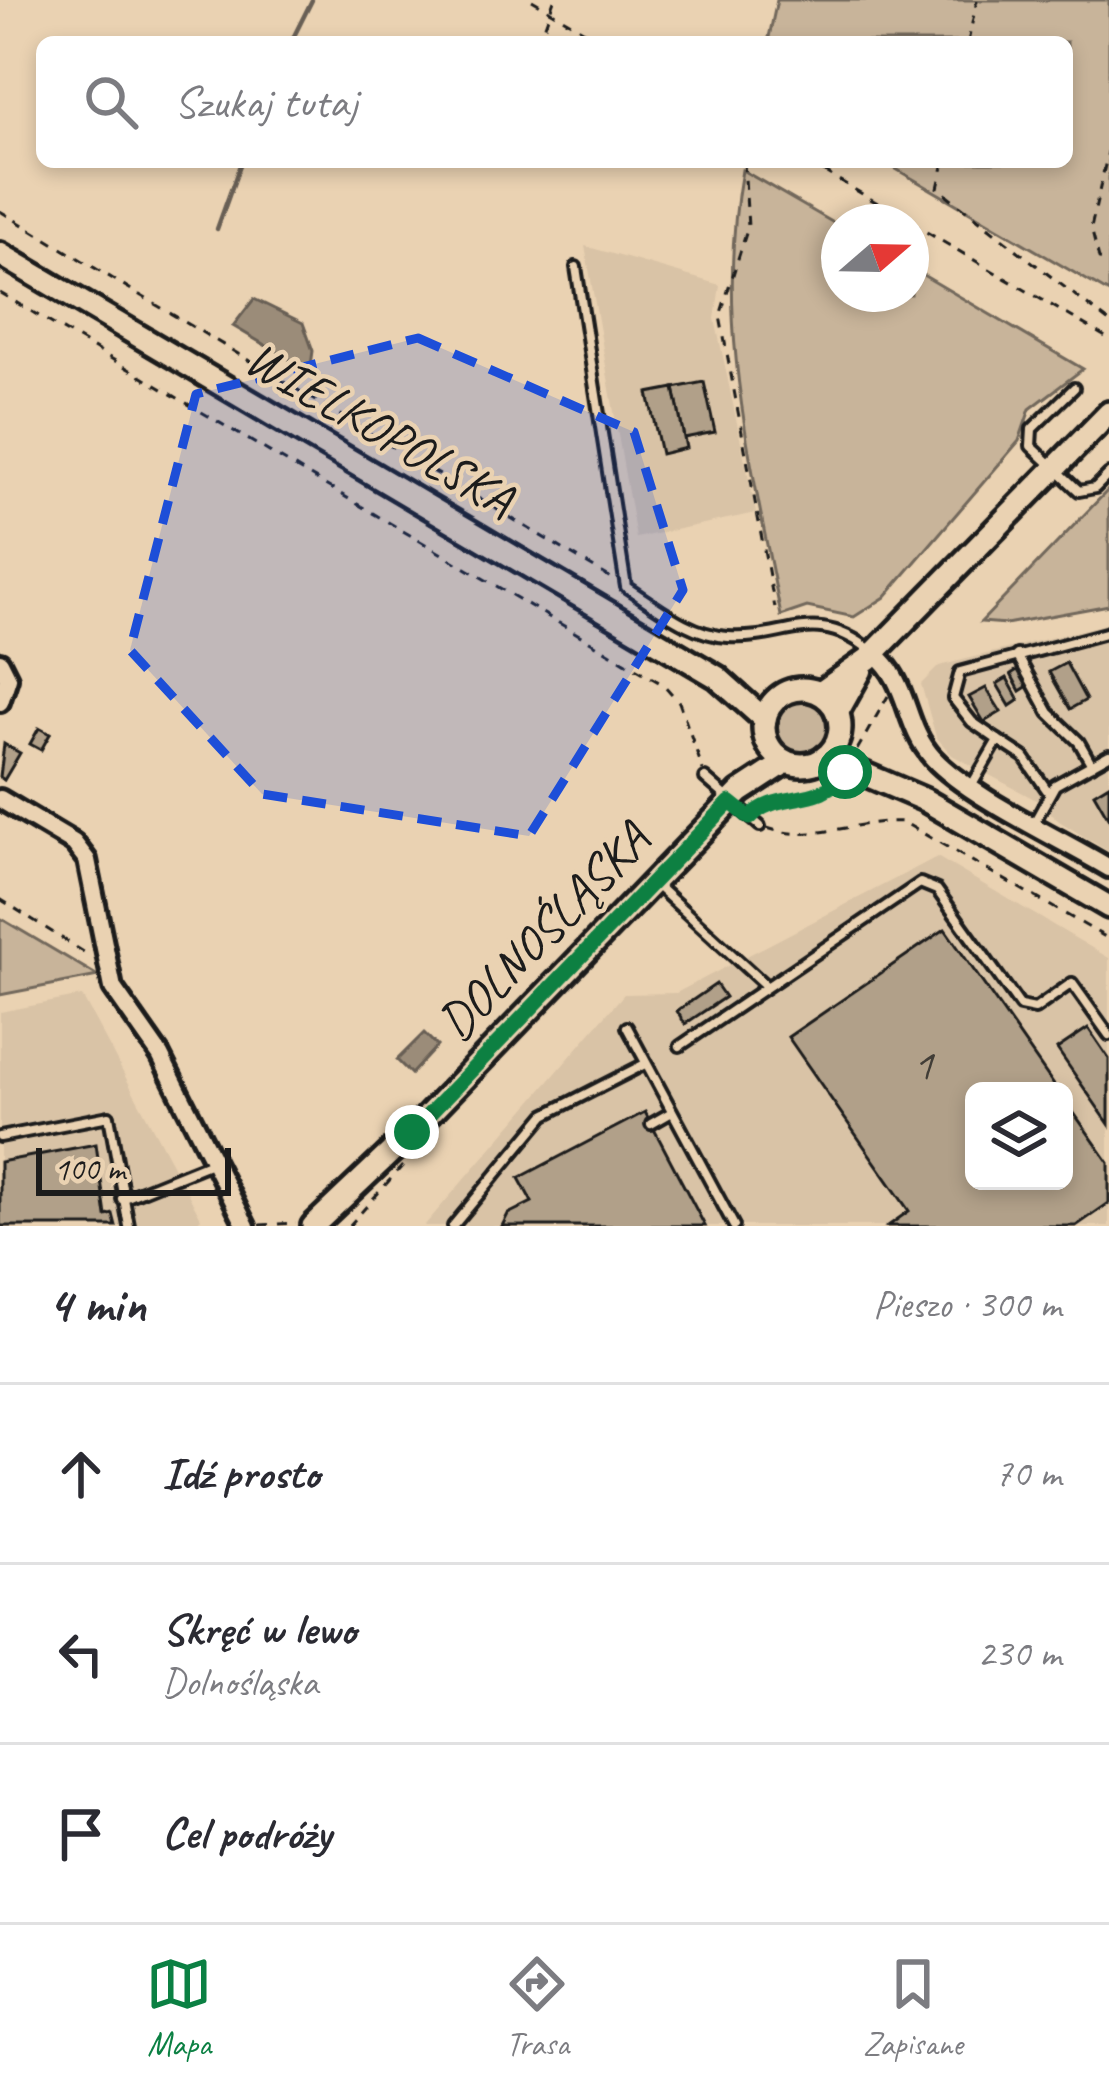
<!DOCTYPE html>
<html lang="pl">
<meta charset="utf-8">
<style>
:root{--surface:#fff;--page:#f2f2f3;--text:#2b2b33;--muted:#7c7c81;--line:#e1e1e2;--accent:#0b8043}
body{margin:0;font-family:Caveat,sans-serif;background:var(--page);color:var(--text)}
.controls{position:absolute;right:36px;bottom:36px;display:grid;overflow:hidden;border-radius:18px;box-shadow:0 6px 18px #0003}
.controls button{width:108px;height:108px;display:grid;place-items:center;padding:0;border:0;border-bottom:3px solid var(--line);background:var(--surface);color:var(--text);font:60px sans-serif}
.compass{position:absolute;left:821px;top:204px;width:108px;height:108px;border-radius:50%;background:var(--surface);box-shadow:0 6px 18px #0003;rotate:70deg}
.scale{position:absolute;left:36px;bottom:30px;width:195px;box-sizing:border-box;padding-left:12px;border:6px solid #1c1c1c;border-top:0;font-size:33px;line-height:42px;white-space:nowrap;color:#1c1c1c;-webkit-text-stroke:9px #ead2b2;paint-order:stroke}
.stop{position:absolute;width:36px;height:36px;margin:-27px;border:9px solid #0b8043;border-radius:50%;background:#fff}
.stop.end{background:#0b8043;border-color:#fff;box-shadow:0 3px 12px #0008}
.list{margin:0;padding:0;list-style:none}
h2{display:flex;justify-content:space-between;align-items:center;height:156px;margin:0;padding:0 48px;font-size:51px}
h2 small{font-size:39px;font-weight:400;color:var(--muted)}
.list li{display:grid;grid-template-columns:78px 1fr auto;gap:36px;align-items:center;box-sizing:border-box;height:180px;padding:0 48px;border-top:3px solid var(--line)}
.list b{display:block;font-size:45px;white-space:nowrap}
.list p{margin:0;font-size:39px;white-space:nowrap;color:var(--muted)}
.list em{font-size:39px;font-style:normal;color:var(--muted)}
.icon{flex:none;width:66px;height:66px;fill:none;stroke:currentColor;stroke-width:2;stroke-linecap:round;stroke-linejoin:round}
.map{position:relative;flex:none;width:1109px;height:1226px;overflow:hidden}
.search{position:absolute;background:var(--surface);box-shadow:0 6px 18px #0003;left:36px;right:36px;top:36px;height:132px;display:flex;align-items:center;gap:30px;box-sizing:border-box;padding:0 42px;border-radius:18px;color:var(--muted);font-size:45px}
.sheet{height:696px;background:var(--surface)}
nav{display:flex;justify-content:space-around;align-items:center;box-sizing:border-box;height:168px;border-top:3px solid var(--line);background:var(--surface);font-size:33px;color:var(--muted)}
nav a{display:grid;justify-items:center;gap:6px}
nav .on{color:var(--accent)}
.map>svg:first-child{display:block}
.built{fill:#d9c3a6;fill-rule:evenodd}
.green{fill:#c8b49a;stroke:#72685b;stroke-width:3}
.water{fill:#9b8c79;stroke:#685f54;stroke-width:3}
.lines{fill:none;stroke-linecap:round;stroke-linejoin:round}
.stream{stroke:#685f54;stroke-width:4.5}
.building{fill:#b1a089;stroke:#1c1c1c;stroke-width:3}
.service-casing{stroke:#1c1c1c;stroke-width:16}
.minor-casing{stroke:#1c1c1c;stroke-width:26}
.tertiary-casing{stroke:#1c1c1c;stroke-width:30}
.secondary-casing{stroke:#1c1c1c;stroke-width:30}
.path{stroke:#1c1c1c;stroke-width:3;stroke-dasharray:9 9;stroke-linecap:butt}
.service{stroke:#ead2b2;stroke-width:8}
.minor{stroke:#ead2b2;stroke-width:16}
.tertiary{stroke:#ead2b2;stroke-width:21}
.secondary{stroke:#ead2b2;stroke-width:21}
.route{stroke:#0b8043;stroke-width:15}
.marked{fill:#1d4ed8;fill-opacity:0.2;stroke:#1d4ed8;stroke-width:9;stroke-dasharray:24 15;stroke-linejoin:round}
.labels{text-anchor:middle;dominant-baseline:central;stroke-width:9;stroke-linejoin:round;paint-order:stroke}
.number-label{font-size:45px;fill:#413d37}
.street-label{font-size:51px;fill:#1c1c1c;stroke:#ead2b2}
</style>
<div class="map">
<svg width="1109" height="1226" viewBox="0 0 1109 1226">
<rect width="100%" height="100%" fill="#ead2b2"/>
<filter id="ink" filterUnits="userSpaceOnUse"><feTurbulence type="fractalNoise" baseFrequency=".00833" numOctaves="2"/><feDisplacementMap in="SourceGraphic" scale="24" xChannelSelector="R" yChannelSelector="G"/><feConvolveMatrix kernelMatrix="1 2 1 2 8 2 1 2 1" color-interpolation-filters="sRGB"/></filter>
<g filter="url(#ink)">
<!-- built -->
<g class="built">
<polygon points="585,246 720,285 715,319 756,513 636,538"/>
<polygon points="1109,623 1109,852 1059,821 1038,801 952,755 936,737 921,684 939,666"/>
<path d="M937,857L1109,958V1226H424L624,994L676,993ZM974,1091H1064V1181H974Z"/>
<polygon points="82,996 201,1218 193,1226 0,1226 0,1012"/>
</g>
<!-- green -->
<g class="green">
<polygon points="777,0 1109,0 1109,293 884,162 1067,162 1067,42 768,42"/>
<path d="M742,170L839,226V294H911V268L1083,369L1030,409L1019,441L885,597L854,617L807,607L781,616C752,462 714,327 742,170Z"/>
<polygon points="1109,489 1109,605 1006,624 981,622"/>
<circle cx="802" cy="727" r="26"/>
<polygon points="0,918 98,976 0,995"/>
</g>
<!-- water -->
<g class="water">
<polygon points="254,299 303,323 313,351 310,372 233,326"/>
<polygon points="424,1033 437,1046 411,1074 397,1060"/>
</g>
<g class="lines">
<!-- stream -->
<g class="stream">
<polyline points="291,42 312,0"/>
<polyline points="217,229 241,162"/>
</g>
</g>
<!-- building -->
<g class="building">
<polygon points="704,382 715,432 684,438 674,388"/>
<polygon points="674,388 686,448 661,454 648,393"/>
<polygon points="1066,663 1086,700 1070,709 1049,672"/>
<polygon points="1019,669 1028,686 1020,691 1011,674"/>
<polygon points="1007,678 1019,700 1010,706 997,684"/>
<polygon points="986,688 1001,712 984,722 969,697"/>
<polygon points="39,728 50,734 41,750 30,744"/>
<polygon points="4,744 20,753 4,780 0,777"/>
<polygon points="1109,784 1109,819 1094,793"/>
<polygon points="945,929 1058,1091 974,1091 974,1181 1064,1181 1064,1099 1109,1163 1109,1203 1076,1226 888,1226 909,1211 788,1037"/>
<polygon points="716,984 725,997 685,1024 677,1011"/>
<polygon points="1088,1028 1109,1059 1109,1124 1057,1049"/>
<polygon points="645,1112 705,1226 502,1226 508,1214 532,1202 519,1178"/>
<polygon points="96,1144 106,1216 113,1214 116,1226 0,1226 0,1162"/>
</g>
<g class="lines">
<defs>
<g id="service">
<path d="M576,267L626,587C657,607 690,635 728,637C788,641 814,605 873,652"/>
<polyline points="1074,388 1032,429 1031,446 1079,491 1095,488 1109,474"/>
<polyline points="1017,655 1049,713 1079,742 1092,765"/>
<polyline points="998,740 1024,757 1049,793"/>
<polyline points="705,778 760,826"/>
<polyline points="972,785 998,740 972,722 953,698 960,672 1109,632"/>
<polyline points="1034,823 1055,785 1109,755"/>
<polyline points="654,883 765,985"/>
<polyline points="627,1027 734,1226"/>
<polyline points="680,1046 920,883 937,890 1020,1006 1035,1009 1072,983 1109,1035"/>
<polyline points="651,1124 672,1112"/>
<polyline points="0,1137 109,1116 129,1226"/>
<polyline points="122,1199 211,1163"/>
<polyline points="453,1226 545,1115 645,1064"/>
</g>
<g id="minor">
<path d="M874,653C910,682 903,725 933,758C968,796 1061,839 1109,868"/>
<polyline points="0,662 8,678 0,702"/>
<polyline points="0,799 74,843 87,860 113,988 160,1055 246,1226"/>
</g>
<g id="tertiary">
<polyline points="820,693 868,659 1109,413"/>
<polyline points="837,713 861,670"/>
</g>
<g id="secondary">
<polyline points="0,254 717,677 765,720"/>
<circle cx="802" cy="727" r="38"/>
<polyline points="825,757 925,800 1109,907"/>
<polyline points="313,1226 412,1132 740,792 786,762"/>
</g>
</defs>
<!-- service casing -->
<use href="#service" class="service-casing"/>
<!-- minor casing -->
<use href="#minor" class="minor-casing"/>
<!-- tertiary casing -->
<use href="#tertiary" class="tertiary-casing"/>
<!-- secondary casing -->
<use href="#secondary" class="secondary-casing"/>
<!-- path -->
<g class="path">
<polyline points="532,0 603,42"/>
<polyline points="554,0 544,28 557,42"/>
<polyline points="968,42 977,0"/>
<polyline points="1109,147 1091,228 1099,259 1109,260"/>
<polyline points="744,162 748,227 720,316 775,608"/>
<polyline points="808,162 908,221"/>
<polyline points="944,162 938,188 1109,322"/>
<polyline points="0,211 616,581"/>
<polyline points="911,223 1109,339"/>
<polyline points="0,293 664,685 679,702 703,770"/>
<polyline points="857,750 888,696"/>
<polyline points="756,811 819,796 840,779"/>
<path d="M767,828C815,844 855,819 903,822L1109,939"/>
<polyline points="0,899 90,956"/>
<polyline points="260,1225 296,1223"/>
<polyline points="349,1226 404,1164"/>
</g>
<!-- service -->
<use href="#service" class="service"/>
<!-- minor -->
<use href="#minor" class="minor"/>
<!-- tertiary -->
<use href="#tertiary" class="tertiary"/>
<!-- secondary -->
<use href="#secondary" class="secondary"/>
</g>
</g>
<g class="lines" filter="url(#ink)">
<!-- route -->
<path class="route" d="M412,1132L730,802L750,818C775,789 821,809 845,772"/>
</g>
<!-- marked area -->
<path class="marked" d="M418,338L634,432L683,590L529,836L262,794L130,650L196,394Z"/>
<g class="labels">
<!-- number labels -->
<g class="number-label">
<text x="923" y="1064">1</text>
</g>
<!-- street labels -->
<g class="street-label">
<text transform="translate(380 428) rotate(30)">WIELKOPOLSKA</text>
<text transform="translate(543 931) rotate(-46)">DOLNOŚLĄSKA</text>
</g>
</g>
</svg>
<div class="controls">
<button><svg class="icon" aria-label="layers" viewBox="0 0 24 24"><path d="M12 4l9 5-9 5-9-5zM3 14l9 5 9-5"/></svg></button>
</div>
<svg class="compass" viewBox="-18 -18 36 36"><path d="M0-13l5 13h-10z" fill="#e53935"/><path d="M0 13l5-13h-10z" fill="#7c7c81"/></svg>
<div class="scale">100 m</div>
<div class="stop" style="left:845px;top:772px"></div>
<div class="stop end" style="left:412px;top:1132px"></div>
<div class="search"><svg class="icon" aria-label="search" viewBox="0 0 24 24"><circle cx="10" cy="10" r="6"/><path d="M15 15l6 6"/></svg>Szukaj tutaj</div>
</div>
<section class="sheet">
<h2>4 min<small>Pieszo · 300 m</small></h2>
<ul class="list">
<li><svg class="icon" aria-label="ahead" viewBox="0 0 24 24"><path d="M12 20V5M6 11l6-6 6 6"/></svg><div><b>Idź prosto</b></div><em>70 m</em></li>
<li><svg class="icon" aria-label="left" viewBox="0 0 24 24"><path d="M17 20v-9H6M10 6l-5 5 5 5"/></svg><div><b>Skręć w lewo</b><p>Dolnośląska</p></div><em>230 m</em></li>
<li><svg class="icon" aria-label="arrive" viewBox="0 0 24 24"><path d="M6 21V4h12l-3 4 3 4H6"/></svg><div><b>Cel podróży</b></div></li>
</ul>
</section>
<nav>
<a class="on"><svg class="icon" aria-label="map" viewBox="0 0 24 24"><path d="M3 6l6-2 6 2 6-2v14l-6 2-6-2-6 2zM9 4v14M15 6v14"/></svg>Mapa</a>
<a><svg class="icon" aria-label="directions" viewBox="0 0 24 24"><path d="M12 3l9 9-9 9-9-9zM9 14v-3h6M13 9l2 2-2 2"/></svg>Trasa</a>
<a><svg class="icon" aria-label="saved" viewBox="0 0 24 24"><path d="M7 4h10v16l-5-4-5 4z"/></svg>Zapisane</a>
</nav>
